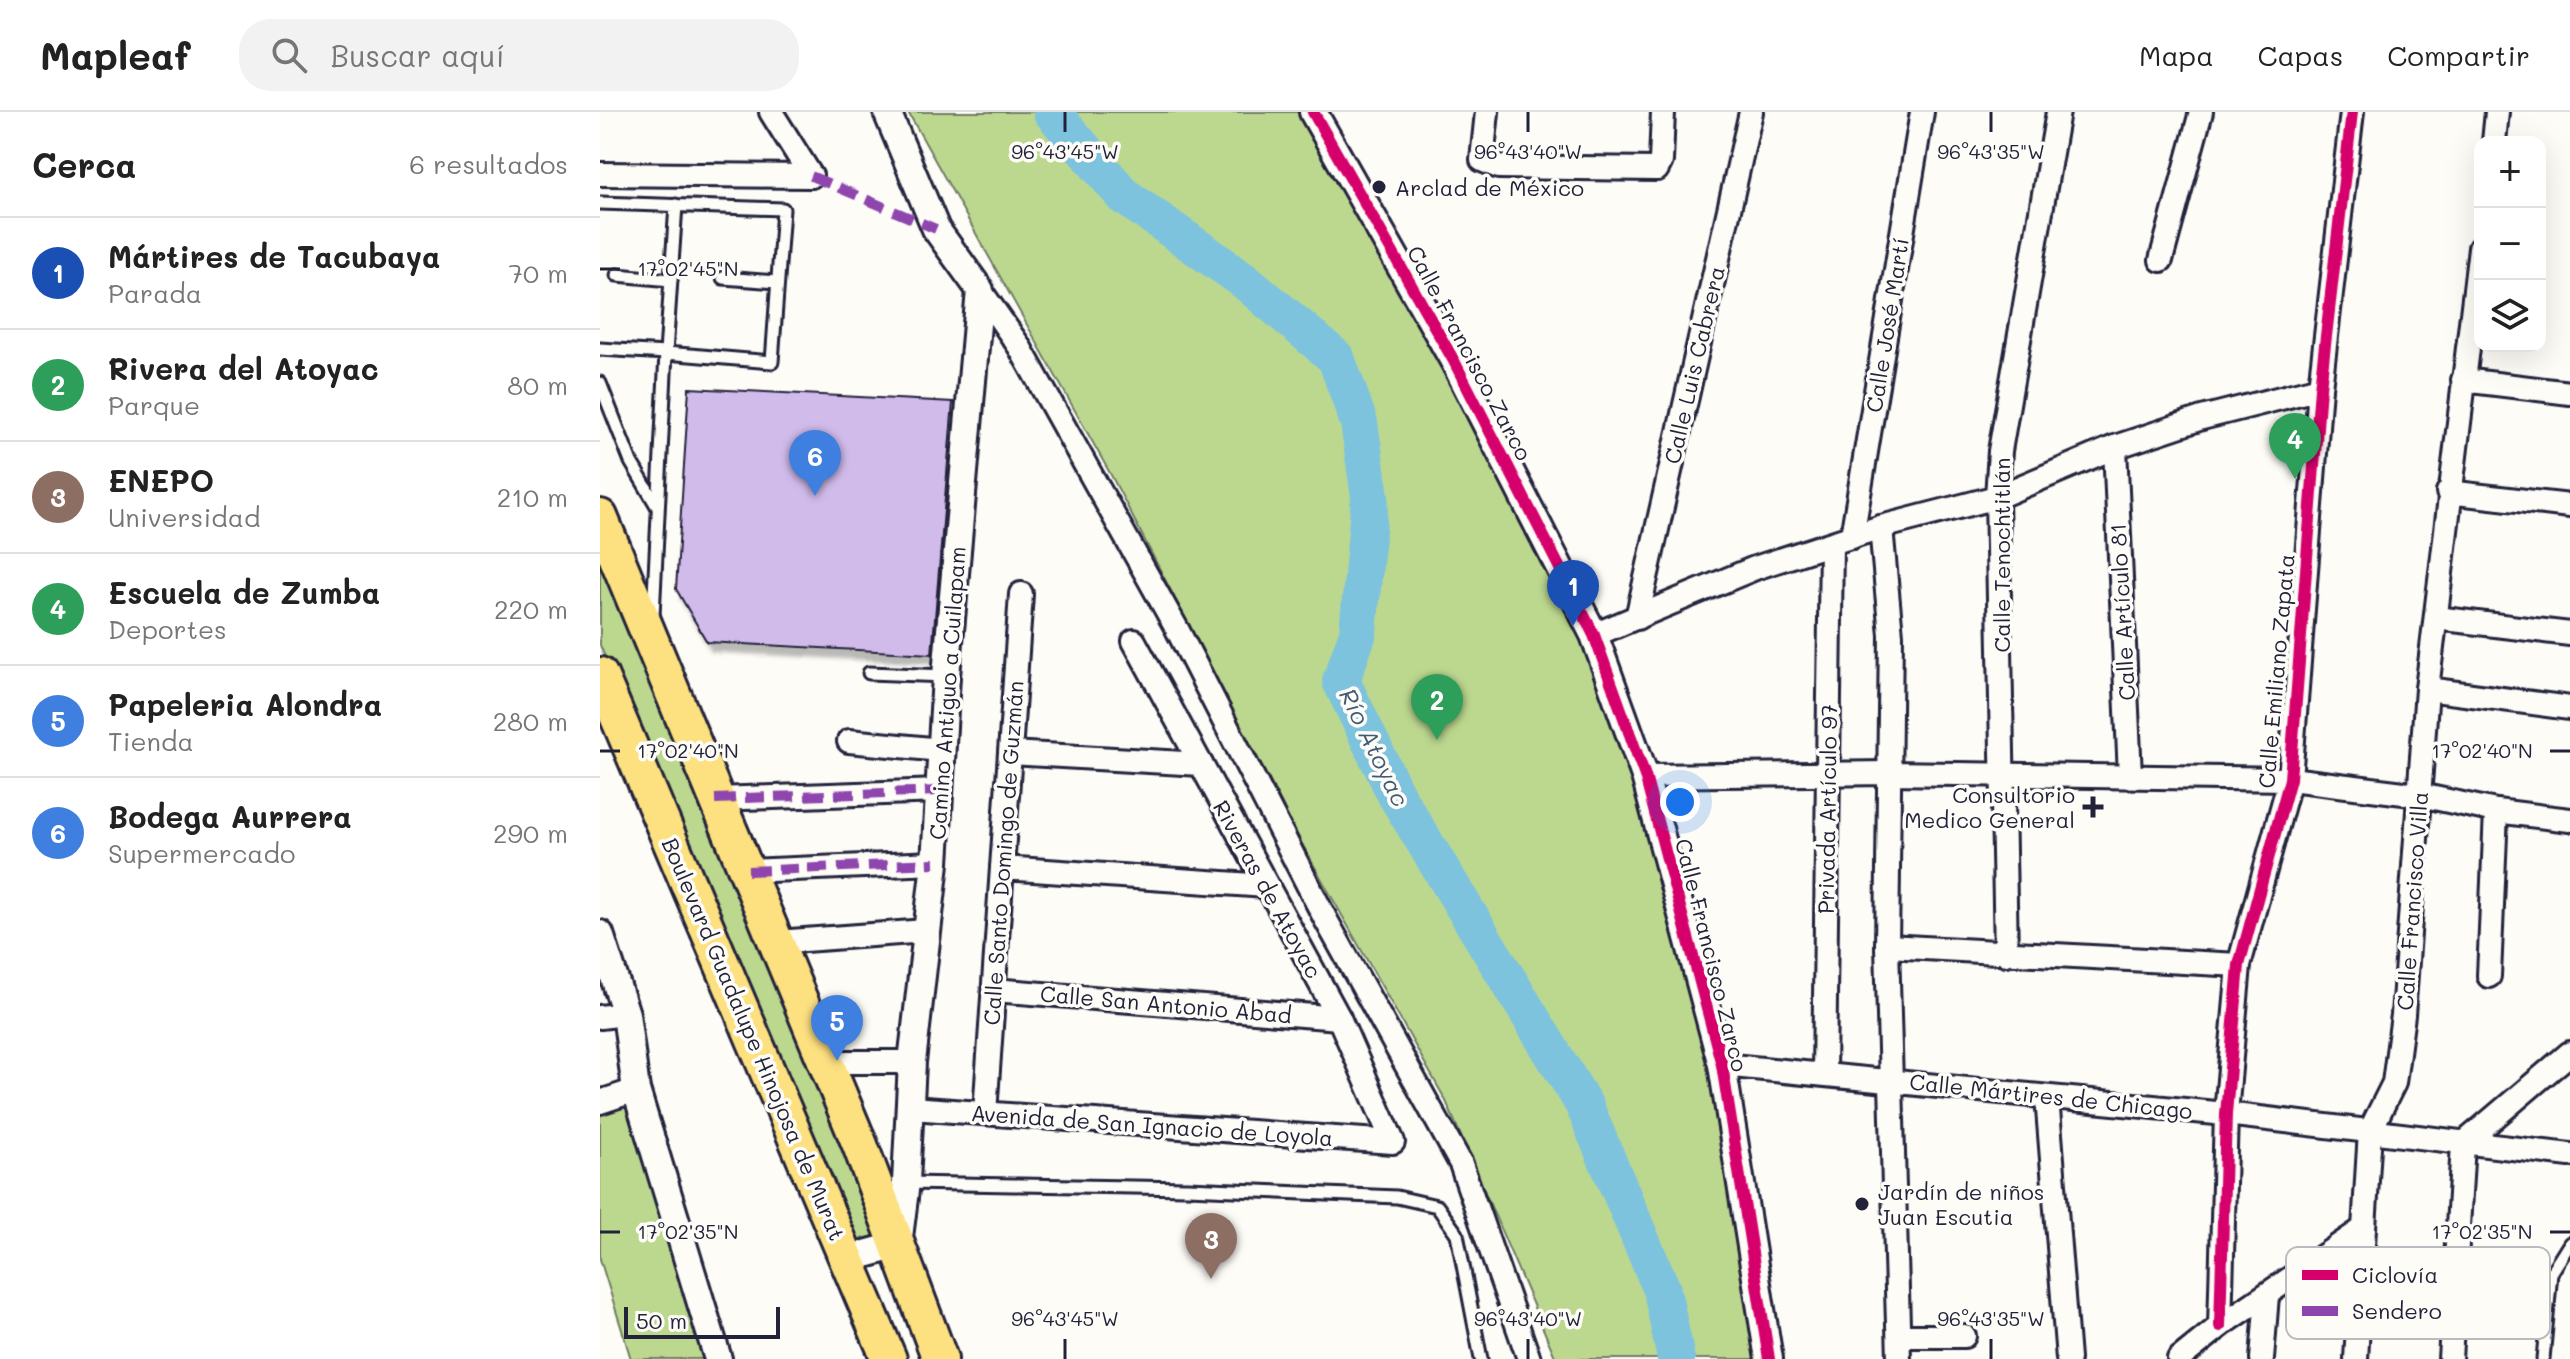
<!DOCTYPE html>
<html lang="es">
<meta charset="utf-8">
<style>
:root{--surface:#fff;--page:#f2f2f2;--text:#222;--muted:#767676;--line:#e0e0e0;--accent:#22223b}
body{margin:0;font-family:Mali,sans-serif;background:var(--page);color:var(--text)}
.controls{position:absolute;right:24px;top:24px;display:grid;overflow:hidden;border-radius:16px;box-shadow:0 8px 32px #0002}
.controls button{width:72px;height:72px;display:grid;place-items:center;padding:0;border:0;border-bottom:2px solid var(--line);background:var(--surface);color:var(--text);font:40px sans-serif}
.scale{position:absolute;left:24px;bottom:20px;width:156px;box-sizing:border-box;padding-left:8px;border:4px solid #22223b;border-top:0;font-size:22px;line-height:28px;white-space:nowrap;color:#22223b;-webkit-text-stroke:6px #fdfcf7;paint-order:stroke}
.you{position:absolute;left:1080px;top:690px;width:28px;height:28px;margin:-20px;border:6px solid #fff;border-radius:50%;background:#1a73e8;box-shadow:0 0 0 12px #1a73e833}
.badge{display:grid;place-items:center;width:52px;height:52px;border-radius:50%;background:var(--accent);color:#fff;font-size:26px;font-weight:700}
.pin{position:absolute;translate:-50% -66px;filter:drop-shadow(0 2px 4px #0008)}
.pin::after{content:'';position:absolute;top:42px;width:28px;height:24px;background:inherit;clip-path:polygon(0 0,100% 0,50% 100%)}
.list{margin:0;padding:0;list-style:none}
h2{display:flex;justify-content:space-between;align-items:center;height:104px;margin:0;padding:0 32px;font-size:34px}
h2 small{font-size:26px;font-weight:400;color:var(--muted)}
.list li{display:grid;grid-template-columns:52px 1fr auto;gap:24px;align-items:center;box-sizing:border-box;height:112px;padding:0 32px;border-top:2px solid var(--line)}
.list b{display:block;font-size:30px;white-space:nowrap}
.list p{margin:0;font-size:26px;white-space:nowrap;color:var(--muted)}
.list em{font-size:26px;font-style:normal;color:var(--muted)}
.icon{flex:none;width:44px;height:44px;fill:none;stroke:currentColor;stroke-width:2;stroke-linecap:round;stroke-linejoin:round}
.map{position:relative;flex:none;width:1970px;height:1247px;overflow:hidden}
header{display:flex;align-items:center;gap:48px;box-sizing:border-box;height:112px;padding:0 40px;background:var(--surface);border-bottom:2px solid var(--line)}
header strong{font-size:38px}
nav{display:flex;gap:44px;margin-inline-start:auto;font-size:28px}
.search{width:560px;height:72px;background:var(--page);display:flex;align-items:center;gap:20px;box-sizing:border-box;padding:0 28px;border-radius:32px;color:var(--muted);font-size:30px}
main{display:flex}
aside{flex:1;background:var(--surface)}
.map>svg:first-child{display:block}
.green{fill:#bcd88f;stroke:#6f7d65;stroke-width:2}
.lines{fill:none;stroke-linecap:round;stroke-linejoin:round}
.river{stroke:#7dc3de;stroke-width:38}
.building{fill:#d1bbeb;stroke:#22223b;stroke-width:2;filter:url(#shadow)}
.service-casing{stroke:#22223b;stroke-width:17}
.minor-casing{stroke:#22223b;stroke-width:28}
.tertiary-casing{stroke:#22223b;stroke-width:32}
.primary-casing{stroke:#22223b;stroke-width:40}
.service{stroke:#fdfcf7;stroke-width:11}
.minor{stroke:#fdfcf7;stroke-width:22}
.tertiary{stroke:#fdfcf7;stroke-width:26}
.primary{stroke:#fde080;stroke-width:34}
.quiet{stroke:#8e44ad;stroke-width:10;stroke-dasharray:20 10;stroke-linecap:butt}
.cycleway-casing{stroke:#fdfcf7;stroke-width:17}
.cycleway{stroke:#d6006c;stroke-width:12}
.ticks{fill:none;stroke:#22223b;stroke-width:3}
.poi-dot{fill:#22223b;stroke:#fdfcf7;stroke-width:3}
.labels{text-anchor:middle;dominant-baseline:central;stroke-width:7;stroke-linejoin:round;paint-order:stroke}
.poi-label{font-size:22px;fill:#22223b;stroke:#fdfcf7;text-anchor:start}
.street-label{font-size:22px;fill:#22223b;stroke:#fdfcf7}
.water-label{font-size:24px;font-style:italic;fill:#425a74;stroke:#fdfcf7}
.key{fill:#fdfcf7;stroke:#bbbbbf;stroke-width:2}
.key-label{font-size:22px;fill:#22223b}
.ticks-label{font-size:20px;text-anchor:middle;fill:#22223b;stroke:#fdfcf7;stroke-width:7;stroke-linejoin:round;paint-order:stroke}
</style>
<header>
<strong>Mapleaf</strong>
<div class="search"><svg class="icon" aria-label="search" viewBox="0 0 24 24"><circle cx="10" cy="10" r="6"/><path d="M15 15l6 6"/></svg>Buscar aquí</div>
<nav><a>Mapa</a><a>Capas</a><a>Compartir</a></nav>
</header>
<main>
<aside>
<h2>Cerca<small>6 resultados</small></h2>
<ul class="list">
<li><span class="badge" style="background:#1a4fb4">1</span><div><b>Mártires de Tacubaya</b><p>Parada</p></div><em>70 m</em></li>
<li><span class="badge" style="background:#2e9e5b">2</span><div><b>Rivera del Atoyac</b><p>Parque</p></div><em>80 m</em></li>
<li><span class="badge" style="background:#8d6e63">3</span><div><b>ENEPO</b><p>Universidad</p></div><em>210 m</em></li>
<li><span class="badge" style="background:#2e9e5b">4</span><div><b>Escuela de Zumba</b><p>Deportes</p></div><em>220 m</em></li>
<li><span class="badge" style="background:#3f7fe0">5</span><div><b>Papeleria Alondra</b><p>Tienda</p></div><em>280 m</em></li>
<li><span class="badge" style="background:#3f7fe0">6</span><div><b>Bodega Aurrera</b><p>Supermercado</p></div><em>290 m</em></li>
</ul>
</aside>
<div class="map">
<svg width="1970" height="1247" viewBox="0 0 1970 1247">
<defs>
<filter id="shadow"><feDropShadow dx="5" dy="9" stdDeviation="2" flood-color="#0004"/></filter>
</defs>
<rect width="100%" height="100%" fill="#fdfcf7"/>
<filter id="ink" filterUnits="userSpaceOnUse"><feTurbulence type="fractalNoise" baseFrequency=".0125" numOctaves="2"/><feDisplacementMap in="SourceGraphic" scale="16" xChannelSelector="R" yChannelSelector="G"/><feConvolveMatrix kernelMatrix="1 2 1 2 8 2 1 2 1" color-interpolation-filters="sRGB"/></filter>
<g filter="url(#ink)">
<!-- green -->
<g class="green">
<polygon points="308,0 713,0 994,523 1122,953 1165,1247 956,1247 846,989 702,732 511,363"/>
<polygon points="0,434 281,1127 251,1141 0,533"/>
<polygon points="50,972 131,1247 31,1247 0,1147 0,989"/>
</g>
<g class="lines">
<!-- river -->
<polyline class="river" points="452,0 524,84 645,169 736,246 759,311 770,384 758,521 741,569 796,683 984,993 1062,1178 1076,1247"/>
</g>
<!-- building -->
<polygon class="building" points="89,276 353,290 332,542 107,530 76,477"/>
<g class="lines">
<defs>
<g id="service">
<polyline points="0,91 183,97 172,250 66,241 76,93"/>
<polyline points="17,163 71,168"/>
<polyline points="123,166 177,170"/>
<polyline points="0,237 66,241 53,504"/>
<polyline points="0,271 31,350 57,394"/>
<polyline points="269,561 346,564"/>
<polyline points="307,1071 588,1076 797,1085 837,1094 857,1122 881,1247"/>
<polyline points="1943,1247 1951,1161 1970,1131"/>
</g>
<g id="minor">
<polyline points="171,0 211,64"/>
<polyline points="887,0 882,48 899,55 1057,57 1061,49 1063,0"/>
<polyline points="1894,30 1897,0"/>
<polyline points="0,62 211,64"/>
<polyline points="1561,148 1601,0"/>
<polyline points="380,178 419,234 577,517 726,808 861,1052 929,1247"/>
<polyline points="1863,268 1970,281"/>
<polyline points="1515,335 1530,664"/>
<polyline points="1848,380 1970,394"/>
<polyline points="1281,415 1291,523 1287,834 1299,1247"/>
<polyline points="1252,425 1322,0"/>
<polyline points="1037,506 1151,0"/>
<polyline points="1836,506 1970,522"/>
<polyline points="994,523 1155,456 1281,415 1397,385 1515,335 1602,306 1720,276"/>
<polyline points="1827,577 1970,596"/>
<polyline points="249,629 341,638"/>
<polyline points="410,641 601,652"/>
<polyline points="1045,664 1288,661 1690,667 1820,683 1896,699 1970,708"/>
<polyline points="115,687 340,679"/>
<polyline points="402,756 667,774"/>
<polyline points="148,759 335,751"/>
<polyline points="177,830 326,819"/>
<polyline points="1287,834 1639,853"/>
<polyline points="1406,842 1397,385 1400,339 1458,0"/>
<polyline points="1889,864 1896,699"/>
<polyline points="394,878 739,906"/>
<polyline points="0,905 26,902"/>
<polyline points="225,950 312,950"/>
<polyline points="1122,953 1626,1002 1970,1043"/>
<polyline points="1224,962 1231,432"/>
<polyline points="1447,985 1468,1247"/>
<polyline points="0,990 36,978"/>
<polyline points="311,996 793,1030 739,906 534,529"/>
<polyline points="385,1001 421,482"/>
<polyline points="1620,1214 1626,1002 1639,853 1690,667 1720,276 1752,0"/>
<polyline points="1299,1224 1364,1224"/>
<polyline points="1579,1247 1620,1214 1763,1117"/>
<polyline points="1662,1247 1667,1183"/>
<polyline points="1756,1247 1770,1019 1794,971 1803,903 1827,577 1880,136"/>
<polyline points="1850,1247 1863,1032 1970,941"/>
</g>
<g id="tertiary">
<polyline points="713,0 854,249 994,523 1045,664 1122,953 1169,1247"/>
<polyline points="0,822 26,902 36,978 118,1247"/>
<polyline points="247,1147 298,1133 306,1070 312,950 335,751 346,564 380,178 336,117 287,0"/>
</g>
<g id="primary">
<polyline points="0,405 260,1033 340,1247"/>
<polyline points="0,563 289,1247"/>
</g>
</defs>
<!-- service casing -->
<use href="#service" class="service-casing"/>
<!-- minor casing -->
<use href="#minor" class="minor-casing"/>
<!-- tertiary casing -->
<use href="#tertiary" class="tertiary-casing"/>
<!-- primary casing -->
<use href="#primary" class="primary-casing"/>
<!-- service -->
<use href="#service" class="service"/>
<!-- minor -->
<use href="#minor" class="minor"/>
<!-- tertiary -->
<use href="#tertiary" class="tertiary"/>
<!-- primary -->
<use href="#primary" class="primary"/>
<!-- quiet -->
<g class="quiet">
<polyline points="211,64 336,117"/>
<polyline points="115,687 340,679"/>
<polyline points="148,759 335,751"/>
</g>
<defs>
<g id="cycleway">
<polyline points="713,0 854,249 994,523 1045,664 1122,953 1169,1247"/>
<polyline points="1620,1214 1626,1002 1639,853 1690,667 1720,276 1752,0"/>
</g>
</defs>
<!-- cycleway casing -->
<use href="#cycleway" class="cycleway-casing"/>
<!-- cycleway -->
<use href="#cycleway" class="cycleway"/>
</g>
</g>
<!-- ticks -->
<path class="ticks" d="M465,0V20M928,0V20M1391,0V20M0,157H20M0,639H20M1950,639H1970M0,1120H20M1950,1120H1970M465,1227V1247M928,1227V1247M1391,1227V1247"/>
<!-- markers -->
<g class="poi-dot">
<circle cx="779" cy="75" r="8"/>
<path d="M1489 683h8v8h8v8h-8v8h-8v-8h-8v-8h8z"/>
<circle cx="1262" cy="1092" r="8"/>
</g>
<g class="labels">
<!-- poi labels -->
<g class="poi-label">
<text x="795" y="75">Arclad de México</text>
<text x="1475" y="682" text-anchor="end">Consultorio<tspan x="1475" dy="25">Medico General</tspan></text>
<text x="1278" y="1079">Jardín de niños<tspan x="1278" dy="25">Juan Escutia</tspan></text>
</g>
<!-- street labels -->
<g class="street-label">
<text transform="translate(1287 213) rotate(-81)">Calle José Martí</text>
<text transform="translate(870 241) rotate(62)">Calle Francisco Zarco</text>
<text transform="translate(1094 253) rotate(-77)">Calle Luis Cabrera</text>
<text transform="translate(1401 443) rotate(-90)">Calle Tenochtitlán</text>
<text transform="translate(1522 500) rotate(-93)">Calle Artículo 81</text>
<text transform="translate(1676 559) rotate(-85)">Calle Emiliano Zapata</text>
<text transform="translate(347 581) rotate(-86)">Camino Antiguo a Cuilapam</text>
<text transform="translate(1227 697) rotate(-89)">Privada Artículo 97</text>
<text transform="translate(403 741) rotate(-86)">Calle Santo Domingo de Guzmán</text>
<text transform="translate(668 777) rotate(61)">Riveras de Atoyac</text>
<text transform="translate(1812 789) rotate(-86)">Calle Francisco Villa</text>
<text transform="translate(1112 843) rotate(76)">Calle Francisco Zarco</text>
<text transform="translate(566 892) rotate(5)">Calle San Antonio Abad</text>
<text transform="translate(154 927) rotate(67)">Boulevard Guadalupe Hinojosa de Murat</text>
<text transform="translate(1451 984) rotate(6)">Calle Mártires de Chicago</text>
<text transform="translate(552 1013) rotate(4)">Avenida de San Ignacio de Loyola</text>
</g>
<!-- water labels -->
<g class="water-label">
<text transform="translate(775 635) rotate(64)">Río Atoyac</text>
</g>
</g>
<!-- legend -->
<rect x="1686" y="1135" width="264" height="92" rx="12" class="key"/>
<rect x="1702" y="1158" width="36" height="10" fill="#d6006c"/>
<rect x="1702" y="1194" width="36" height="10" fill="#8e44ad"/>
<g class="key-label">
<text x="1752" y="1171">Ciclovía</text>
<text x="1752" y="1207">Sendero</text>
</g>
<g class="ticks-label">
<text x="465" y="47">96°43'45"W</text>
<text x="928" y="47">96°43'40"W</text>
<text x="1391" y="47">96°43'35"W</text>
<text x="88" y="164">17°02'45"N</text>
<text x="88" y="646">17°02'40"N</text>
<text x="1882" y="646">17°02'40"N</text>
<text x="88" y="1127">17°02'35"N</text>
<text x="1882" y="1127">17°02'35"N</text>
<text x="465" y="1214">96°43'45"W</text>
<text x="928" y="1214">96°43'40"W</text>
<text x="1391" y="1214">96°43'35"W</text>
</g>
</svg>
<div class="controls">
<button>+</button>
<button>−</button>
<button><svg class="icon" aria-label="layers" viewBox="0 0 24 24"><path d="M12 4l9 5-9 5-9-5zM3 14l9 5 9-5"/></svg></button>
</div>
<div class="scale">50 m</div>
<div class="you"></div>
<div class="pin badge" style="left:973px;top:514px;background:#1a4fb4">1</div>
<div class="pin badge" style="left:837px;top:628px;background:#2e9e5b">2</div>
<div class="pin badge" style="left:611px;top:1167px;background:#8d6e63">3</div>
<div class="pin badge" style="left:1695px;top:367px;background:#2e9e5b">4</div>
<div class="pin badge" style="left:237px;top:949px;background:#3f7fe0">5</div>
<div class="pin badge" style="left:215px;top:384px;background:#3f7fe0">6</div>
</div>
</main>
